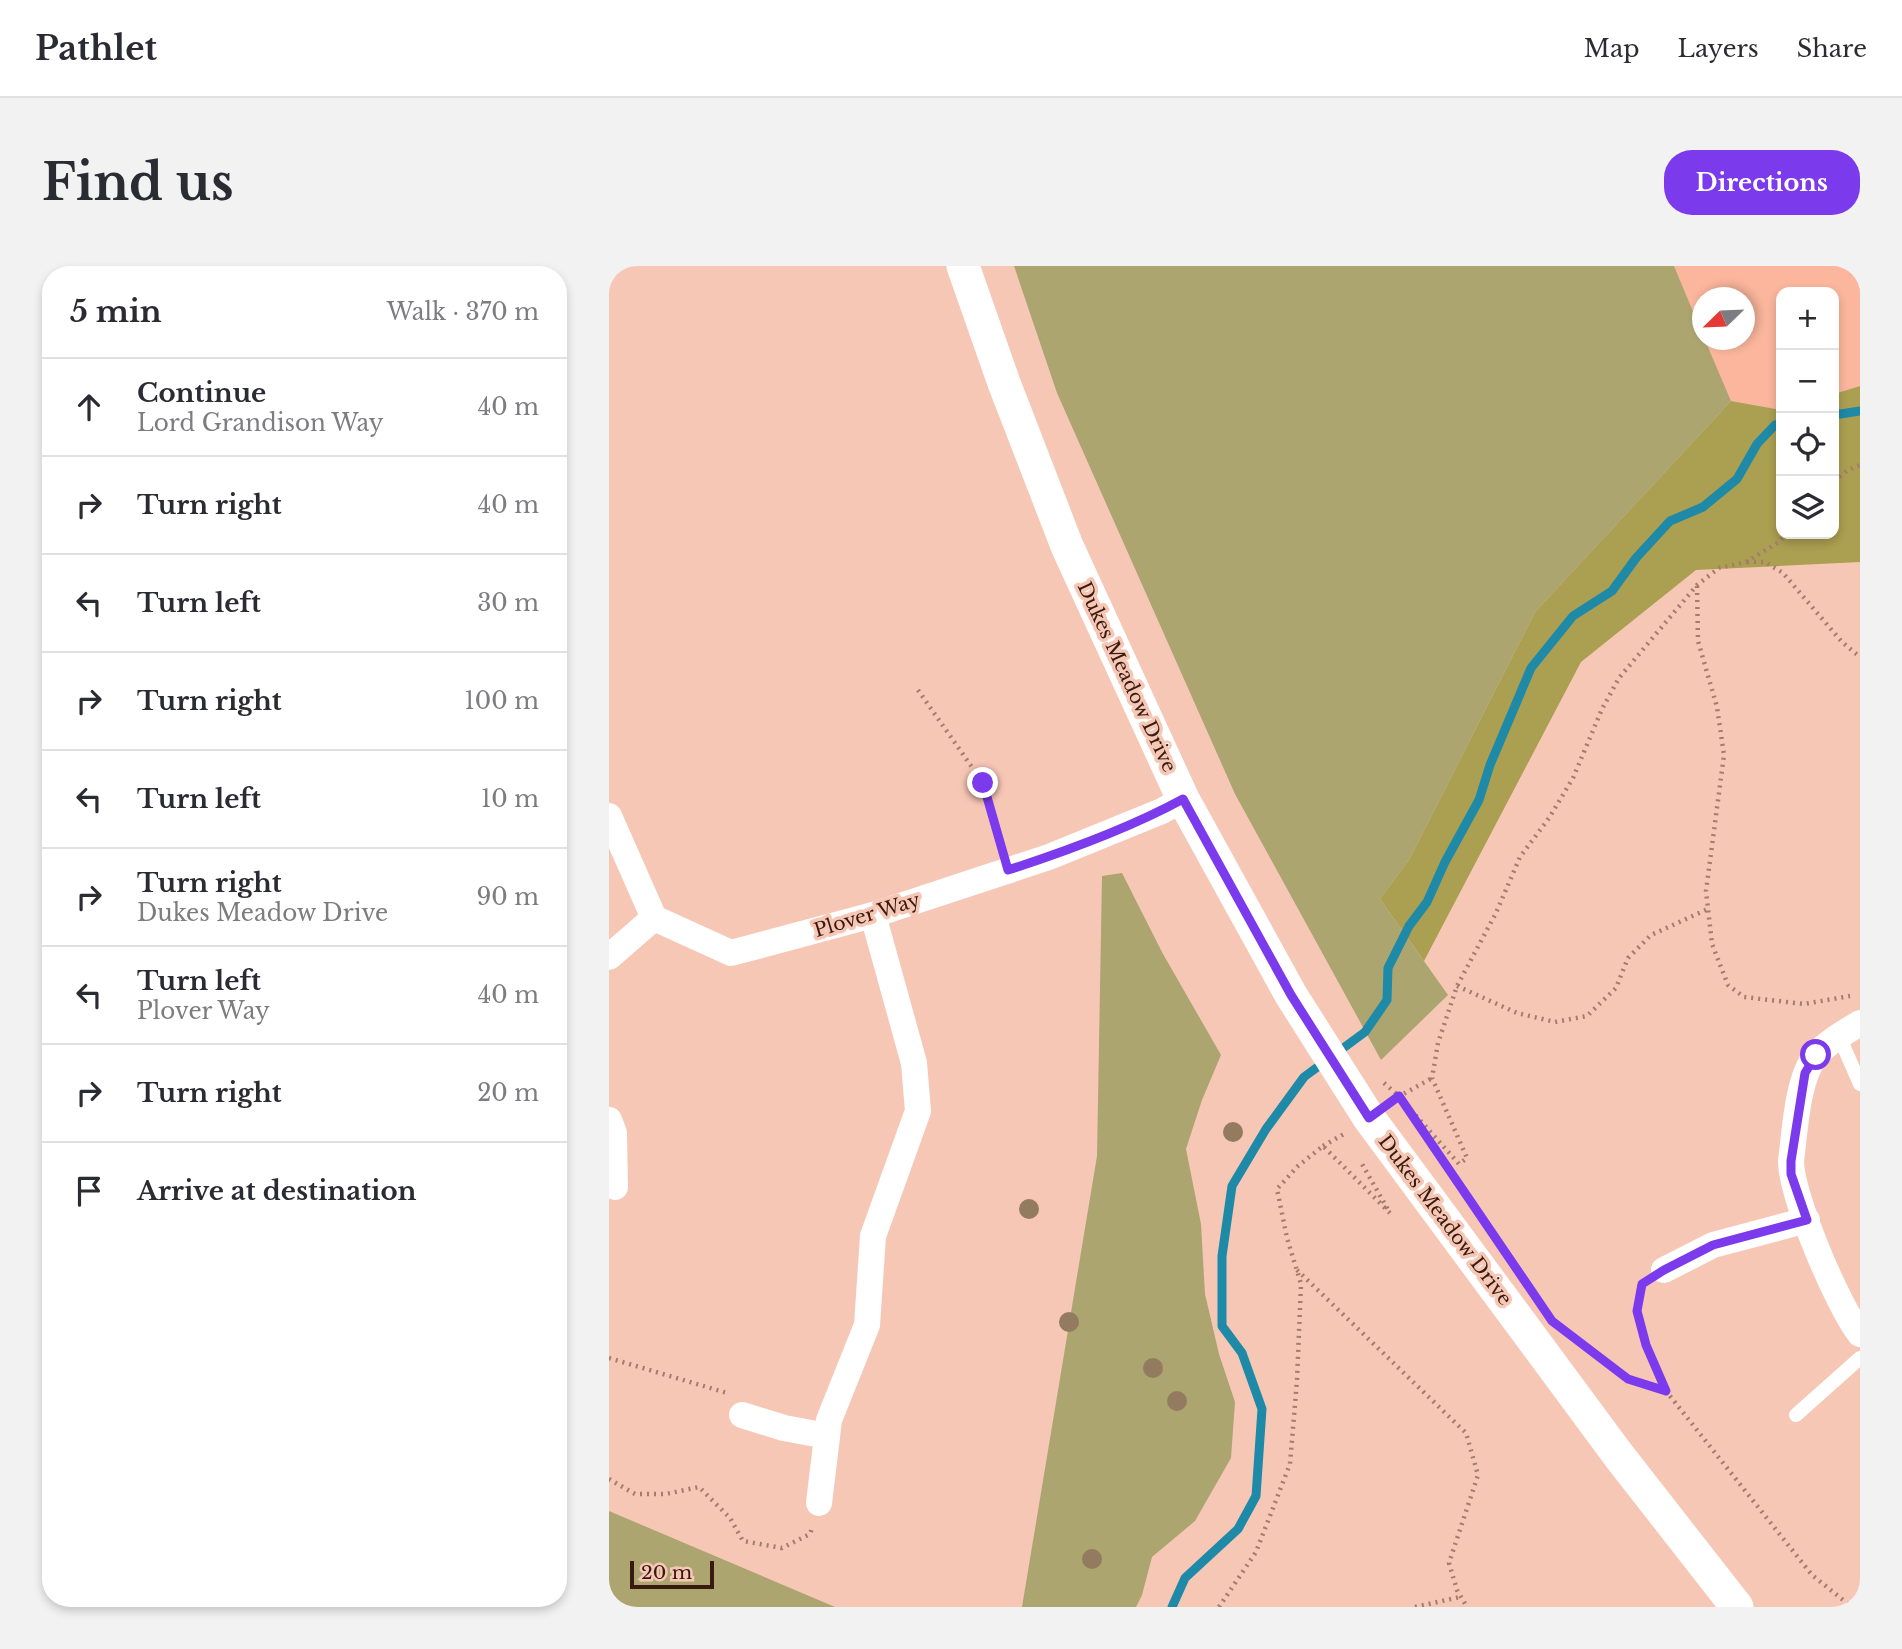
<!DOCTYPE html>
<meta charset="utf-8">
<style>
:root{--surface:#fff;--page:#f2f2f3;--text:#2b2b33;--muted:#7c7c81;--line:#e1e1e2;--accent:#7c3aed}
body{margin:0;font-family:"Libre Baskerville",serif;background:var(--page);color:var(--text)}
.controls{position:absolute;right:21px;top:21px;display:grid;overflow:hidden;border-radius:14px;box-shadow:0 4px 10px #0003}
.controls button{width:63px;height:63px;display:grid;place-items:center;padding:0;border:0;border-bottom:2px solid var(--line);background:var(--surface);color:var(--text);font:35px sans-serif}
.compass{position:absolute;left:1083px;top:21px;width:63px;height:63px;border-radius:50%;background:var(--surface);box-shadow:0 4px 10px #0003;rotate:247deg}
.scale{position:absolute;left:21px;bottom:18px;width:84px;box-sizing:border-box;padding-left:7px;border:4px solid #381b10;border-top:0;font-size:19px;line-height:24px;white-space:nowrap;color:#381b10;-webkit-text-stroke:5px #f7c7b6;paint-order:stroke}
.stop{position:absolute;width:21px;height:21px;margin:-16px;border:5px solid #7c3aed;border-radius:50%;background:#fff}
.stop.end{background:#7c3aed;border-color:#fff;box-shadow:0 2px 7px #0008}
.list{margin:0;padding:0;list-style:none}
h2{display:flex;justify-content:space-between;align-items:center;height:91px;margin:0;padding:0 28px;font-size:30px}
h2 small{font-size:23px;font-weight:400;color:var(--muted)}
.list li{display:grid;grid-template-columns:46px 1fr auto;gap:21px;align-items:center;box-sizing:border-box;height:98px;padding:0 28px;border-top:2px solid var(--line)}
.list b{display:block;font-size:26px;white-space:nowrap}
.list p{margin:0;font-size:23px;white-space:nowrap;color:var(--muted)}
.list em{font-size:23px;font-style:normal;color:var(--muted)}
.icon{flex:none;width:38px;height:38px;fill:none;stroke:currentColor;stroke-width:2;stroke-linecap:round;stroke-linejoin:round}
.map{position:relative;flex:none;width:1251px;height:1341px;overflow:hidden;border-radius:28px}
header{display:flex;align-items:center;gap:42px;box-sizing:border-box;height:98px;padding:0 35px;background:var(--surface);border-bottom:2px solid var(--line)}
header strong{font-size:33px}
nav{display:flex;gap:38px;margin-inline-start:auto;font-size:24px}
.intro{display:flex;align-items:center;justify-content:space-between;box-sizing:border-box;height:168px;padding:0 42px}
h1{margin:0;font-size:49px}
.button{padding:18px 32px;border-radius:28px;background:var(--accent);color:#fff;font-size:24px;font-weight:700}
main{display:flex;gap:42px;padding:0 42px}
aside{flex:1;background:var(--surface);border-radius:28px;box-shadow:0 4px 10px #0003}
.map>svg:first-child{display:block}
.built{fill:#fbb69d}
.green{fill:#aca570}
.forest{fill:#ab9f51}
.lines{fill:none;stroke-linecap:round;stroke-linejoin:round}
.stream{stroke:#1e8aa7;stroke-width:9}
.path{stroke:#a47c6e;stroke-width:4.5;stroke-dasharray:2 5;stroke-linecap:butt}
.service{stroke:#fff;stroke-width:14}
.minor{stroke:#fff;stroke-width:26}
.tertiary{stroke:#fff;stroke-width:33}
.tree{fill:#937b60}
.route{stroke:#7c3aed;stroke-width:9}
.labels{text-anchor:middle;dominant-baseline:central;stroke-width:7;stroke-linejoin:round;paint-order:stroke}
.street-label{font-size:19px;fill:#381b10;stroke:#f7c7b6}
</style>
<header>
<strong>Pathlet</strong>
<nav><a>Map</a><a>Layers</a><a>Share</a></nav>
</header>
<div class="intro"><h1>Find us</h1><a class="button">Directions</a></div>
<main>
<aside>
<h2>5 min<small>Walk · 370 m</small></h2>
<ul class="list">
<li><svg class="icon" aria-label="ahead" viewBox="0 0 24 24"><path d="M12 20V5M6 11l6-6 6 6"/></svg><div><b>Continue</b><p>Lord Grandison Way</p></div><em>40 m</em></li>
<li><svg class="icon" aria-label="right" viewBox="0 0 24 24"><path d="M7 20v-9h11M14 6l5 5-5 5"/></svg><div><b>Turn right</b></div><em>40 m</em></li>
<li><svg class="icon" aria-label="left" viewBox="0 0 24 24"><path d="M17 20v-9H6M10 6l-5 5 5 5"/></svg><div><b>Turn left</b></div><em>30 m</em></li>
<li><svg class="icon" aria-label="right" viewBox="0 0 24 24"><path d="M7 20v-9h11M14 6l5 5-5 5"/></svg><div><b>Turn right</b></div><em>100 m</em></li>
<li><svg class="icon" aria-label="left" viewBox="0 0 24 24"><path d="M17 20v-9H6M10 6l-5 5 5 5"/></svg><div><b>Turn left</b></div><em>10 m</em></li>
<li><svg class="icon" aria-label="right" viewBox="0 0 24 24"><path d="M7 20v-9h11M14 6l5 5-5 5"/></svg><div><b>Turn right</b><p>Dukes Meadow Drive</p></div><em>90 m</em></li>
<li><svg class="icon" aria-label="left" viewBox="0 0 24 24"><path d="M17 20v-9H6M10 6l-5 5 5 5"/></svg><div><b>Turn left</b><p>Plover Way</p></div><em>40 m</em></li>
<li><svg class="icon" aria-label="right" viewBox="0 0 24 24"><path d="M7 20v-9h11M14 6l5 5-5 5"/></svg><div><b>Turn right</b></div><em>20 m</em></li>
<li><svg class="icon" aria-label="arrive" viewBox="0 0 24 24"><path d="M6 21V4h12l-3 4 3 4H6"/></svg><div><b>Arrive at destination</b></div></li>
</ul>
</aside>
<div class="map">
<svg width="1251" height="1341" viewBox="0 0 1251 1341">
<rect width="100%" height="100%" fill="#f7c7b6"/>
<!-- built -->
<polygon class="built" points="1065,0 1251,0 1251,120 1225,128 1225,26 1172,26 1172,144 1122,135 1096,74 1136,74 1136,32 1094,32 1093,67"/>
<!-- green -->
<g class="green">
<polygon points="405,0 1065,0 1093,67 1094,74 1096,74 1122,135 926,346 801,592 771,633 839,729 772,794 626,528 448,127"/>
<polygon points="513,607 554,688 612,789 593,834 577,883 592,958 596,1028 610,1088 626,1136 622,1192 586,1255 543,1291 533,1329 527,1341 413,1341 488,890 493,610"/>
<polygon points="0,1245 226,1341 0,1341"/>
</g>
<!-- forest -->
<polygon class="forest" points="1251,120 1251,296 1087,304 972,396 815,695 771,633 801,592 926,346 1122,135 1172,144 1172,268 1225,268 1225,128"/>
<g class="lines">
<!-- stream -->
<g class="stream">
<polyline points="1225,149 1251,145"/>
<polyline points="563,1341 576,1312 629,1263 647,1230 653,1143 633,1087 613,1060 613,990 623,920 657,863 695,811 756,766 778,734 779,702 800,660 818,636 836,596 870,534 881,499 922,402 964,350 1003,325 1027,292 1061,255 1094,241 1128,213 1148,178 1166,159 1172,158"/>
</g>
<!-- path -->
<g class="path">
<polyline points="1225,215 1239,204 1251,199"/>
<polyline points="1138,296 1156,296 1174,307 1233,376 1251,391"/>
<polyline points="1088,320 1089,375 1108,441 1115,489 1097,625 1103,678 1119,719 1135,731 1195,738 1241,730"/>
<polyline points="309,424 374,517 392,579"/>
<polyline points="848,720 908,747 946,756 978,750 1007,722 1019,692 1042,669 1099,643"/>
<polyline points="775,817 790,830 845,911"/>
<polyline points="789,831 823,812"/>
<polyline points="802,844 850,898 858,892 823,812 829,777 848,720 887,647 911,591 940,552 964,512 993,443 1010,412 1088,319 1110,302 1137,296 1170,276 1176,268"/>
<polyline points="714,880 735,868"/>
<polyline points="688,1004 857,1167 869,1209 840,1297 848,1324 858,1341"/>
<polyline points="1033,1019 1028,1045 1037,1079 1056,1124"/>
<polyline points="961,1069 1019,1113 1057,1125 1203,1309 1243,1341"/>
<polyline points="0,1092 118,1127"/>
<polyline points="0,1213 26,1228 57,1228 90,1221 121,1252 134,1275 173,1282 201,1268 203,1262"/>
<polyline points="610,1341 647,1286 681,1198 688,1114 692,1018 678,972 668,923 689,900 714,880 781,947 753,898"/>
<polyline points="806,1341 851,1331"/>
</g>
<!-- service -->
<g class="service">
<polyline points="1230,770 1251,818"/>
<polyline points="1187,1149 1251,1092"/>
</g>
<!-- minor -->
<g class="minor">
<polyline points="0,550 45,652 122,687 264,649 440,591 553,545 574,533"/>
<polyline points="0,691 45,652"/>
<path d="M1251,757C1236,766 1219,776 1207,789C1188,813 1186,865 1182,895C1182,930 1229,1040 1251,1068"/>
<polyline points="0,854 5,867 6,921"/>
<polyline points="1055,1004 1104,979 1198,954"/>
<polyline points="133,1149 175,1162 218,1170"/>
<polyline points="210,1237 220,1154 258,1059 264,970 309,845 305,797 264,649"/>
</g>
<!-- tertiary -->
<polyline class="tertiary" points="354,0 395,117 458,280 574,533 682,729 760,852 1010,1190 1128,1341"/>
</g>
<!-- trees -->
<g class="tree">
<circle cx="624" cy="866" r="10"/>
<circle cx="420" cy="943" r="10"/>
<circle cx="460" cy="1056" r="10"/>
<circle cx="544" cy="1102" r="10"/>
<circle cx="568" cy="1135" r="10"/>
<circle cx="483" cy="1293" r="10"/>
</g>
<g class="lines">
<!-- route -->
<path class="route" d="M374,517L399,604C458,585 519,563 574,533L682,729L760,852L790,830L943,1055L1019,1113L1057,1125L1037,1079L1028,1045L1033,1018L1055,1004L1104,979L1198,954L1182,908V895L1196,807L1207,789"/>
</g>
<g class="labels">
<!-- street labels -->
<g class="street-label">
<text transform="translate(518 411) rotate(65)">Dukes Meadow Drive</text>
<text transform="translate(258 649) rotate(-17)">Plover Way</text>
<text transform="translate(836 954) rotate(53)">Dukes Meadow Drive</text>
</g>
</g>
</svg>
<div class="controls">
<button>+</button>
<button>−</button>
<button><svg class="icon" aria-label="locate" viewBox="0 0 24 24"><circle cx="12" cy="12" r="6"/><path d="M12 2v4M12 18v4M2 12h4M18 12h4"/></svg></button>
<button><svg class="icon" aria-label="layers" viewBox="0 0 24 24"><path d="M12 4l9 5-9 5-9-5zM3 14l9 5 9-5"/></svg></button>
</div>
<svg class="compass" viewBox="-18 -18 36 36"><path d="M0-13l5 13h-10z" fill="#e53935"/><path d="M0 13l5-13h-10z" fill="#7c7c81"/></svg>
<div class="scale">20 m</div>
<div class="stop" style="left:1207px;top:789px"></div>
<div class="stop end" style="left:374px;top:517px"></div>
</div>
</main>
